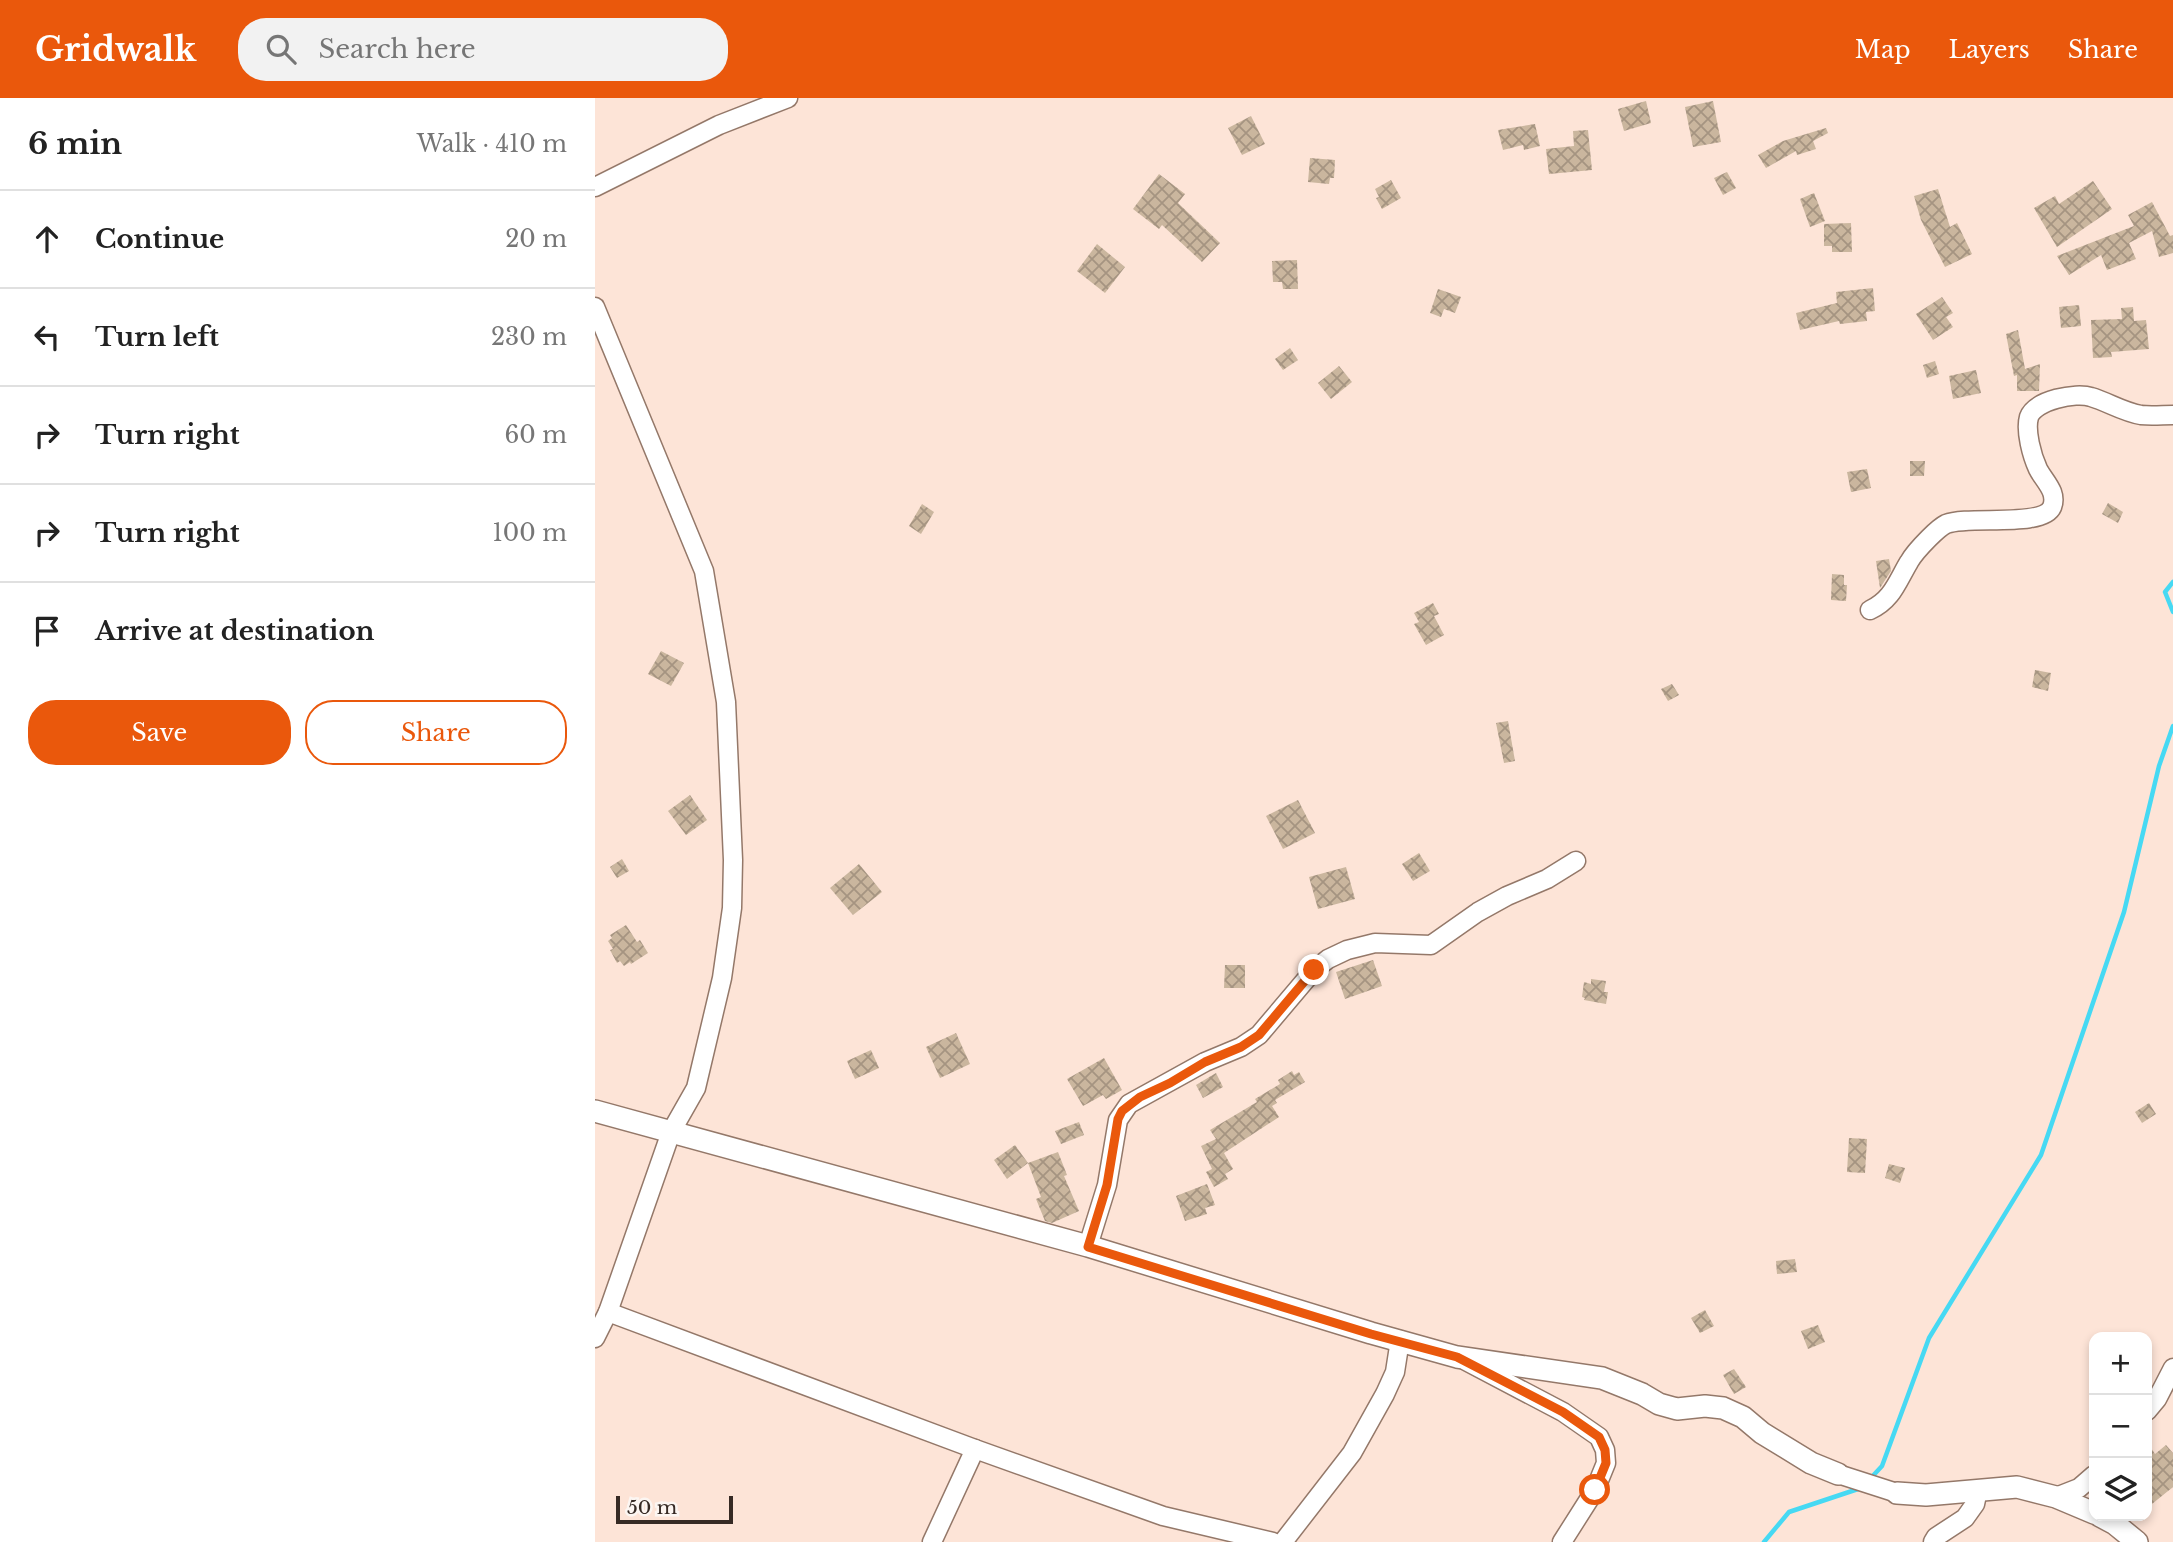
<!DOCTYPE html>
<meta charset="utf-8">
<style>
:root{--surface:#fff;--page:#f2f2f2;--text:#222;--muted:#767676;--line:#e0e0e0;--accent:#ea580c}
body{margin:0;font-family:"Libre Baskerville",serif;background:var(--page);color:var(--text)}
.controls{position:absolute;right:21px;bottom:21px;display:grid;overflow:hidden;border-radius:14px;box-shadow:0 4px 10px #0003}
.controls button{width:63px;height:63px;display:grid;place-items:center;padding:0;border:0;border-bottom:2px solid var(--line);background:var(--surface);color:var(--text);font:35px sans-serif}
.scale{position:absolute;left:21px;bottom:18px;width:117px;box-sizing:border-box;padding-left:7px;border:4px solid #362a24;border-top:0;font-size:19px;line-height:24px;white-space:nowrap;color:#362a24;-webkit-text-stroke:5px #fcf6f2;paint-order:stroke}
.stop{position:absolute;width:21px;height:21px;margin:-16px;border:5px solid #ea580c;border-radius:50%;background:#fff}
.stop.end{background:#ea580c;border-color:#fff;box-shadow:0 2px 7px #0008}
.list{margin:0;padding:0;list-style:none}
h2{display:flex;justify-content:space-between;align-items:center;height:91px;margin:0;padding:0 28px;font-size:30px}
h2 small{font-size:23px;font-weight:400;color:var(--muted)}
.list li{display:grid;grid-template-columns:46px 1fr auto;gap:21px;align-items:center;box-sizing:border-box;height:98px;padding:0 28px;border-top:2px solid var(--line)}
.list b{display:block;font-size:26px;white-space:nowrap}
.list em{font-size:23px;font-style:normal;color:var(--muted)}
.actions{display:flex;gap:14px;padding:21px 28px}
.actions a{flex:1;padding:16px 0;border:2px solid var(--accent);border-radius:28px;text-align:center;font-size:24px;color:var(--accent)}
.actions .main{background:var(--accent);color:#fff}
.icon{flex:none;width:38px;height:38px;fill:none;stroke:currentColor;stroke-width:2;stroke-linecap:round;stroke-linejoin:round}
.map{position:relative;flex:none;width:1578px;height:1444px;overflow:hidden}
header{display:flex;align-items:center;gap:42px;box-sizing:border-box;height:98px;padding:0 35px;background:var(--accent);color:#fff}
header strong{font-size:33px}
nav{display:flex;gap:38px;margin-inline-start:auto;font-size:24px}
.search{width:490px;height:63px;background:var(--page);display:flex;align-items:center;gap:18px;box-sizing:border-box;padding:0 24px;border-radius:28px;color:var(--muted);font-size:26px}
main{display:flex}
aside{flex:1;background:var(--surface)}
.map>svg:first-child{display:block}
.lines{fill:none;stroke-linecap:round;stroke-linejoin:round}
.stream{stroke:#46d9f3;stroke-width:4.5}
.building{fill:url(#building-cross-hatch)}
.minor-casing{stroke:#947869;stroke-width:21}
.tertiary-casing{stroke:#947869;stroke-width:24}
.minor{stroke:#fff;stroke-width:18}
.tertiary{stroke:#fff;stroke-width:21}
.route{stroke:#ea580c;stroke-width:9}
</style>
<header>
<strong>Gridwalk</strong>
<div class="search"><svg class="icon" aria-label="search" viewBox="0 0 24 24"><circle cx="10" cy="10" r="6"/><path d="M15 15l6 6"/></svg>Search here</div>
<nav><a>Map</a><a>Layers</a><a>Share</a></nav>
</header>
<main>
<aside>
<h2>6 min<small>Walk · 410 m</small></h2>
<ul class="list">
<li><svg class="icon" aria-label="ahead" viewBox="0 0 24 24"><path d="M12 20V5M6 11l6-6 6 6"/></svg><div><b>Continue</b></div><em>20 m</em></li>
<li><svg class="icon" aria-label="left" viewBox="0 0 24 24"><path d="M17 20v-9H6M10 6l-5 5 5 5"/></svg><div><b>Turn left</b></div><em>230 m</em></li>
<li><svg class="icon" aria-label="right" viewBox="0 0 24 24"><path d="M7 20v-9h11M14 6l5 5-5 5"/></svg><div><b>Turn right</b></div><em>60 m</em></li>
<li><svg class="icon" aria-label="right" viewBox="0 0 24 24"><path d="M7 20v-9h11M14 6l5 5-5 5"/></svg><div><b>Turn right</b></div><em>100 m</em></li>
<li><svg class="icon" aria-label="arrive" viewBox="0 0 24 24"><path d="M6 21V4h12l-3 4 3 4H6"/></svg><div><b>Arrive at destination</b></div></li>
</ul>
<div class="actions"><a class="main">Save</a><a>Share</a></div>
</aside>
<div class="map">
<svg width="1578" height="1444" viewBox="0 0 1578 1444">
<defs>
<pattern id="building-cross-hatch" width="8" height="8" patternUnits="userSpaceOnUse" patternTransform="scale(1.75)"><rect width="8" height="8" fill="#cab69e"/><path d="M0 0l8 8M0 8l8-8" fill="none" stroke="#a59481"/></pattern>
</defs>
<rect width="100%" height="100%" fill="#fde4d7"/>
<g class="lines">
<!-- stream -->
<g class="stream">
<polyline points="1578,484 1570,494 1578,514"/>
<polyline points="1274,1382 1287,1368 1334,1240 1446,1057 1529,814 1564,668 1578,628"/>
<polyline points="1169,1444 1194,1414 1266,1390"/>
</g>
</g>
<!-- building -->
<g class="building">
<polygon points="1051,3 1056,25 1029,33 1023,11"/>
<polygon points="1118,3 1126,44 1098,49 1090,9"/>
<polygon points="656,18 670,46 647,57 633,30"/>
<polygon points="940,26 945,48 929,52 928,47 908,52 903,32"/>
<polygon points="1231,30 1233,35 1218,43 1221,51 1202,57 1201,53 1171,70 1163,57 1188,43"/>
<polygon points="993,32 997,72 954,76 951,51 979,48 978,33"/>
<polygon points="715,60 740,62 739,80 735,80 734,86 713,84"/>
<polygon points="1132,74 1141,90 1128,97 1119,80"/>
<polygon points="564,76 590,96 583,105 625,145 607,164 567,127 564,131 538,111"/>
<polygon points="796,82 806,100 787,111 781,100 784,99 780,91"/>
<polygon points="1498,83 1517,111 1462,149 1439,110 1460,98 1464,106"/>
<polygon points="1343,91 1355,129 1362,125 1377,156 1350,169 1326,122 1319,98"/>
<polygon points="1219,95 1230,123 1215,129 1205,101"/>
<polygon points="1557,104 1575,138 1578,137 1578,155 1564,159 1557,133 1534,145 1541,161 1512,172 1506,157 1474,177 1462,158 1539,128 1533,117"/>
<polygon points="1256,125 1257,154 1237,154 1237,148 1229,148 1229,126"/>
<polygon points="502,146 530,169 510,195 482,173"/>
<polygon points="702,162 703,191 688,191 687,184 678,184 677,163"/>
<polygon points="1278,190 1280,213 1271,214 1272,223 1245,226 1244,223 1205,232 1201,215 1242,205 1241,194"/>
<polygon points="843,191 866,199 860,215 849,211 846,219 835,215"/>
<polygon points="1347,199 1358,215 1351,219 1358,229 1338,242 1321,216"/>
<polygon points="1484,207 1486,228 1466,230 1464,209"/>
<polygon points="1538,209 1539,223 1551,222 1554,251 1516,254 1517,259 1498,260 1496,222 1527,221 1526,210"/>
<polygon points="1423,232 1430,271 1445,266 1444,293 1422,293 1422,277 1419,278 1411,236"/>
<polygon points="695,250 703,262 688,272 680,261"/>
<polygon points="1340,263 1344,276 1332,280 1328,267"/>
<polygon points="744,268 757,284 736,301 723,285"/>
<polygon points="1381,272 1386,295 1358,301 1354,278"/>
<polygon points="1315,363 1330,363 1329,378 1315,378"/>
<polygon points="1272,371 1276,390 1256,394 1252,374"/>
<polygon points="1513,405 1528,414 1523,425 1507,416"/>
<polygon points="327,406 339,414 326,436 314,428"/>
<polygon points="1294,461 1296,473 1285,490 1281,463"/>
<polygon points="1237,476 1249,477 1249,487 1252,487 1251,503 1236,502"/>
<polygon points="838,505 844,516 839,518 849,537 831,547 819,526 824,524 819,515"/>
<polygon points="66,553 89,565 76,588 53,576"/>
<polygon points="1440,572 1456,575 1453,593 1437,589"/>
<polygon points="1077,586 1084,597 1073,603 1066,591"/>
<polygon points="913,623 920,663 909,665 901,625"/>
<polygon points="95,697 112,722 91,737 73,713"/>
<polygon points="703,702 720,735 688,751 671,718"/>
<polygon points="824,755 835,773 818,783 807,766"/>
<polygon points="27,761 34,773 22,780 15,769"/>
<polygon points="264,766 287,794 258,817 235,790"/>
<polygon points="751,769 760,801 723,811 714,779"/>
<polygon points="31,827 42,844 45,842 53,855 36,866 35,864 29,868 25,863 22,865 15,852 18,851 13,843 17,840 15,837"/>
<polygon points="778,862 787,888 750,901 741,874"/>
<polygon points="630,867 650,867 650,890 629,890"/>
<polygon points="996,881 1011,883 1009,894 1013,894 1011,906 989,902 990,900 987,899 989,884 996,886"/>
<polygon points="361,935 375,966 345,980 331,949"/>
<polygon points="276,952 284,970 260,981 252,963"/>
<polygon points="509,960 527,992 511,1001 508,997 488,1008 472,981"/>
<polygon points="697,973 699,977 704,974 710,984 680,1002 682,1005 677,1008 684,1019 629,1055 638,1071 630,1076 633,1081 619,1089 611,1074 617,1071 606,1048 621,1041 615,1032 662,1004 660,1001 685,986 683,982"/>
<polygon points="621,975 628,989 608,1000 601,987"/>
<polygon points="1554,1005 1561,1016 1547,1025 1540,1014"/>
<polygon points="484,1024 489,1037 466,1046 460,1033"/>
<polygon points="1254,1040 1272,1041 1270,1075 1252,1074"/>
<polygon points="420,1047 433,1065 412,1081 399,1062"/>
<polygon points="463,1054 472,1077 469,1078 484,1113 457,1125 450,1123 441,1101 446,1099 433,1065"/>
<polygon points="1294,1066 1310,1070 1305,1085 1290,1080"/>
<polygon points="612,1086 620,1107 610,1110 612,1116 590,1123 581,1098"/>
<polygon points="1200,1161 1202,1174 1182,1176 1181,1163"/>
<polygon points="1110,1212 1119,1228 1105,1235 1096,1220"/>
<polygon points="1223,1227 1230,1244 1213,1251 1206,1233"/>
<polygon points="1139,1271 1151,1289 1139,1296 1128,1277"/>
<polygon points="1552,1344 1560,1356 1571,1347 1578,1355 1578,1389 1552,1410"/>
</g>
<g class="lines">
<defs>
<g id="minor">
<polyline points="0,89 124,27 193,0"/>
<polyline points="0,209 109,473 131,604 138,762 137,810 127,880 101,990 76,1034 13,1214 0,1240"/>
<path d="M1275,512C1297,502 1302,484 1314,464C1319,455 1327,447 1334,440C1339,435 1345,429 1351,426C1374,417 1448,430 1457,409C1463,394 1449,383 1443,371C1437,358 1430,333 1434,319C1440,302 1481,294 1496,299C1513,304 1528,314 1546,317C1556,318 1568,317 1578,317"/>
<polyline points="493,1148 512,1087 523,1022 534,1006 610,964 646,949 664,937 719,872 733,861 752,852 780,845 836,847 883,814 912,798 952,781 981,763"/>
<polyline points="13,1214 380,1351 568,1418 678,1444"/>
<polyline points="871,1263 968,1314 1004,1339 1010,1352 1011,1365 1000,1392 967,1444"/>
<polyline points="1552,1313 1562,1301 1578,1270"/>
<polyline points="1243,1376 1302,1395"/>
<polyline points="1461,1399 1484,1390 1499,1377"/>
<polyline points="337,1444 380,1351"/>
<polyline points="688,1444 757,1355 790,1296 800,1274 805,1242"/>
<polyline points="1338,1444 1341,1439 1370,1420 1380,1406 1383,1392"/>
</g>
<g id="tertiary">
<polyline points="0,1013 493,1148 776,1235 862,1259 1007,1280 1047,1296 1064,1306 1082,1311 1110,1308 1128,1310 1148,1319 1167,1335 1216,1365 1243,1376"/>
<polyline points="1302,1395 1331,1397 1422,1389 1461,1399 1499,1415"/>
<polyline points="1505,1418 1520,1426 1542,1444"/>
</g>
</defs>
<!-- minor casing -->
<use href="#minor" class="minor-casing"/>
<!-- tertiary casing -->
<use href="#tertiary" class="tertiary-casing"/>
<!-- minor -->
<use href="#minor" class="minor"/>
<!-- tertiary -->
<use href="#tertiary" class="tertiary"/>
</g>
<g class="lines">
<!-- route -->
<polyline class="route" points="719,872 664,937 646,949 610,964 575,985 545,999 527,1013 523,1021 512,1087 493,1149 776,1236 862,1259 968,1314 1004,1339 1010,1352 1011,1365 1000,1392"/>
</g>
</svg>
<div class="controls">
<button>+</button>
<button>−</button>
<button><svg class="icon" aria-label="layers" viewBox="0 0 24 24"><path d="M12 4l9 5-9 5-9-5zM3 14l9 5 9-5"/></svg></button>
</div>
<div class="scale">50 m</div>
<div class="stop" style="left:1000px;top:1392px"></div>
<div class="stop end" style="left:719px;top:872px"></div>
</div>
</main>
